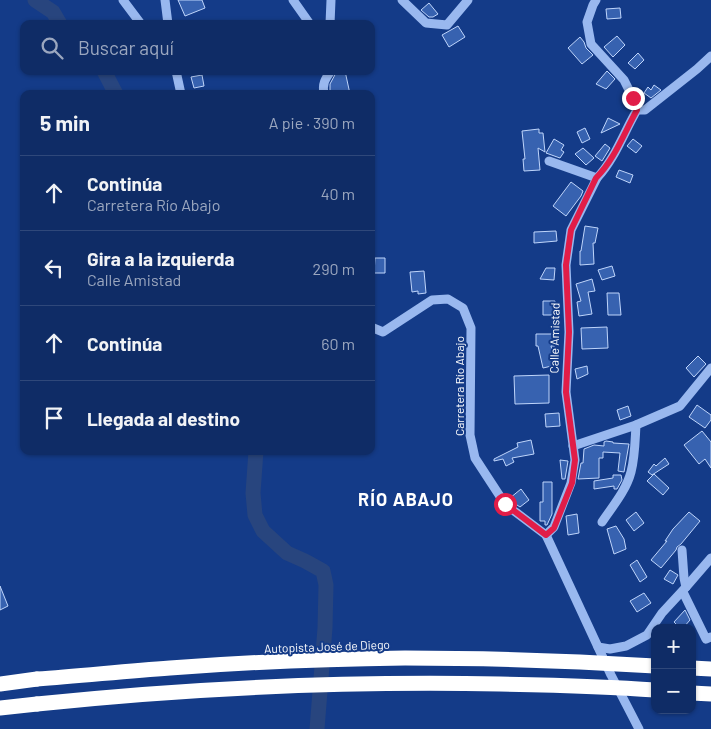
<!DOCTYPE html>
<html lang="es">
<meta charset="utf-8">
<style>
:root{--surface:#0f2c66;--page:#18346c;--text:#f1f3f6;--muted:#9ba7bf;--line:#2f487a}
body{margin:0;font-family:Barlow,sans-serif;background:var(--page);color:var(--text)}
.controls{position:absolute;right:15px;bottom:15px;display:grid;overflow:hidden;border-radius:10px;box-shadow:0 1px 4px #0004}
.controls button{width:45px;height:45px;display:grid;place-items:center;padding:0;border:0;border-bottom:1px solid var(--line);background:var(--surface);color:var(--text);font:25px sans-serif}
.stop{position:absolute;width:15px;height:15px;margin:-11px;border:4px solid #e11d48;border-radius:50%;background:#fff}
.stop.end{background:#e11d48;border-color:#fff;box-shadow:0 1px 5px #0008}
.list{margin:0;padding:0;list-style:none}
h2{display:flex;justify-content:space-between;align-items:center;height:65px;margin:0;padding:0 20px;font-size:21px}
h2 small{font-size:16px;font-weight:400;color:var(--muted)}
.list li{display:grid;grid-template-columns:32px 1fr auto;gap:15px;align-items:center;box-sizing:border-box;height:75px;padding:0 20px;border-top:1px solid var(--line)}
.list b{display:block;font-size:19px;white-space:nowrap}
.list p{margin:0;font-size:16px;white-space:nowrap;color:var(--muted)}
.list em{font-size:16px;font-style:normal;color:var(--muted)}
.icon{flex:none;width:28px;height:28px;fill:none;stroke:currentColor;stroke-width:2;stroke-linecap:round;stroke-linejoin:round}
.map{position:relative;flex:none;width:711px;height:729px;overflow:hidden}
.search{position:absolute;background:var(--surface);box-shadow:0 1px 4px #0004;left:20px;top:20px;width:355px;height:55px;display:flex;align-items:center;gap:12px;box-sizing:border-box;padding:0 18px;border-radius:10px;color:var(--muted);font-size:19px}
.panel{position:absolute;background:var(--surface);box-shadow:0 1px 4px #0004;left:20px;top:90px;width:355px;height:365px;border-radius:10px}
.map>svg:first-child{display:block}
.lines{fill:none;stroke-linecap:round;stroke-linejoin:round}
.river{stroke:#28457e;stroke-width:15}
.building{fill:#3762b0;stroke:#bfd5fb}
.minor{stroke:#99b8ef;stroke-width:9}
.highway{stroke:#fff;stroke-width:15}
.highway-bridge{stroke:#fff;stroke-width:15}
.route{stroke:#e11d48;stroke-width:6}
.labels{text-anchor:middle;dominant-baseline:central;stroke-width:4;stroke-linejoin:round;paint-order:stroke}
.street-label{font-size:12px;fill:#fff;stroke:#143b88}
.district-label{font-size:18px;font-weight:bold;letter-spacing:1px;fill:#fff;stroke:#143b88}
</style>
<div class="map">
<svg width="711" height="729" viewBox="0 0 711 729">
<rect width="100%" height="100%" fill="#143b88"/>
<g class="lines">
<!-- river -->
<g class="river">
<polyline points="35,0 53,12 60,24"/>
<polyline points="104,71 116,94"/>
<polyline points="256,451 253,493 255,515 263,531 287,553 305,561 323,571 326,585 325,628 317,729"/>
</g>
</g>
<!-- building -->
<g class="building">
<polygon points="178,0 202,0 205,8 185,16"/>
<polygon points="429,3 438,14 433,17 429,17 421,10"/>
<polygon points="620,8 621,18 607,19 606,9"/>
<polygon points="458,26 465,37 449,47 442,35"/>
<polygon points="617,36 625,45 613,57 604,47"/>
<polygon points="580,37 584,42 586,48 593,55 582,64 568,48"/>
<polygon points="638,53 644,60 635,69 628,63"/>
<polygon points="337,71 345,71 350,94 330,94 330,84"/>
<polygon points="607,71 615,79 606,89 596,84"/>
<polygon points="202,75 204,86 194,88 191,77"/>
<polygon points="654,85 661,90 651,98 644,93 648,87 651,90"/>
<polygon points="608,118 620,124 601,133"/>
<polygon points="585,128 590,139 582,143 577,132"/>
<polygon points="539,129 539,133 543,133 545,152 538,148 540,170 524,171 523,159 525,159 522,131"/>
<polygon points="554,139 564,145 561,150 564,152 560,158 546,153"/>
<polygon points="633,139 642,146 636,153 627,146"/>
<polygon points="605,144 610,148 602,161 595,156"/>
<polygon points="583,148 594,158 586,165 575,154"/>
<polygon points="619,170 633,175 630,183 616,177"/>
<polygon points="571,182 583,191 581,196 566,216 553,206"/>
<polygon points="585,226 598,228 595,243 593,243 594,264 580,265 580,251 581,251"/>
<polygon points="556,231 557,241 534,243 534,232"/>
<polygon points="375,258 385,258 385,273 374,273"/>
<polygon points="612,266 615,276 602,280 598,270"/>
<polygon points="546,268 555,268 554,280 540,279"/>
<polygon points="424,271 426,293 418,294 418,291 412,292 410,272"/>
<polygon points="592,279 595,291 588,292 592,314 579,316 577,302 581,301 576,284"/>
<polygon points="607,293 619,293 621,315 608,315"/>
<polygon points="543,301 555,301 554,315 543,315"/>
<polygon points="607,327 608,348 582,349 581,328"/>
<polygon points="536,334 555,334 555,346 551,346 556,365 543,368 538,346 536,346"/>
<polygon points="698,356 706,364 694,377 686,368"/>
<polygon points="587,366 588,374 577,379 575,369"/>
<polygon points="549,375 549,403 515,404 514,376"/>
<polygon points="697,405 711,415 711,420 705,428 689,417"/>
<polygon points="628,406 631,416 620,420 617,410"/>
<polygon points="559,413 560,426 546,427 545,414"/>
<polygon points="702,431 711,442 711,468 705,459 699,464 684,445"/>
<polygon points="531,440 534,454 512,458 514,462 506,466 503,459 494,461 494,459 518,447 517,443"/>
<polygon points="606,441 613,442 613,443 629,444 624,472 618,471 620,453 603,452 603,458 599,458 599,478 578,479 581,463 583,463 584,449 594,445 604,446 604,442"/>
<polygon points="665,458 669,464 652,475 648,472 654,464 656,466"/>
<polygon points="560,460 568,461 565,479 562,479"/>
<polygon points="654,474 669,488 663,495 647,481"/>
<polygon points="613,475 621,475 622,480 617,489 614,489 614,486 594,489 594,481 613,478"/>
<polygon points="543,482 552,482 552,514 547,525 545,525 545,521 540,521 540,502 543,502"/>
<polygon points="521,489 529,500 520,507 514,503 510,498"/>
<polygon points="636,512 644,523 634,531 626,520"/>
<polygon points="689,512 700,521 681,544 677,547 676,550 661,568 651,560 667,541 665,541 673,529"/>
<polygon points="577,514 579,533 568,535 566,516"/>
<polygon points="616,526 624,539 626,549 614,554 607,529"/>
<polygon points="637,560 647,577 640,582 630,565"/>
<polygon points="670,570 678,575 673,584 664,579"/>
<polygon points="0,586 8,606 0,610"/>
<polygon points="644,593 651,603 637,612 630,601"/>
<polygon points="685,610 690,620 683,628 680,628 674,622"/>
</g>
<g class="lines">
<!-- minor -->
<g class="minor">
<polyline points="123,0 141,24"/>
<polyline points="165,0 168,24"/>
<polyline points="293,0 310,24"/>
<polyline points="402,0 426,23 447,25 468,0"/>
<polyline points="596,0 593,5 587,22 591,44 624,80 633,98 637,110"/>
<polyline points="330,24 331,0"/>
<polyline points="176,71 181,94"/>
<path d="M324,94C322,84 325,79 331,71"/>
<polyline points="549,161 597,178"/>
<polyline points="371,327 383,332 432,300 448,299 463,308 471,328 470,435 475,458 505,504 546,535 611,675 639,729"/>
<polyline points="573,446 636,425 680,406 711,368"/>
<path d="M602,522C612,507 626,491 631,472C635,457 635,441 636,425"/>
<path d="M546,535L554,527L571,483L575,460L566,392L569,332L566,265L571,230L597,178C615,159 624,132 637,110H645L697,69L711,56"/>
<polyline points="682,550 684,578 686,587"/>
<polyline points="683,592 706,639 711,637"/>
<polyline points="598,647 610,649 626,646 647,635 662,613 686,587 711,558"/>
</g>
<!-- highway -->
<g class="highway">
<polyline points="692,668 711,669"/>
<polyline points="0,684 37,679"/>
<polyline points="692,693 711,694"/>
<polyline points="0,708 37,704"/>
</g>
<!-- highway-bridge -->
<g class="highway-bridge">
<path d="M37,679C81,676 125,671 170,668C248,662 326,659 405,658C488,658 571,661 655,666"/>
<path d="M37,704C191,688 345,681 500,684C552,685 603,686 655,690"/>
</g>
</g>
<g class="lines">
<!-- route -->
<path class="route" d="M505,504L546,535L554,528L572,483L575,460L566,392L569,332L566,265L571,230L596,178C615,159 624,133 637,110L633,98"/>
</g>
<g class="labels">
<!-- street labels -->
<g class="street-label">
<text transform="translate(554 338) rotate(-89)">Calle Amistad</text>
<text transform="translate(459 386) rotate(-90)">Carretera Río Abajo</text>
<text transform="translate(327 646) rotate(-2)">Autopista José de Diego</text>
</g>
<!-- district labels -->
<g class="district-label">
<text x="406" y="499">RÍO ABAJO</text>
</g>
</g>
</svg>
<div class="controls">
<button>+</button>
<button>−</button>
</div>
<div class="stop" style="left:505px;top:504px"></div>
<div class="stop end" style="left:633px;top:98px"></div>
<div class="search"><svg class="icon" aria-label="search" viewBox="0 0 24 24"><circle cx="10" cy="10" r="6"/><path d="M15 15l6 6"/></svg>Buscar aquí</div>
<section class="panel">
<h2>5 min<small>A pie · 390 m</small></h2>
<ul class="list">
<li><svg class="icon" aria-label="ahead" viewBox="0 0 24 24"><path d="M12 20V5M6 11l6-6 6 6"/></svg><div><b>Continúa</b><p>Carretera Río Abajo</p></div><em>40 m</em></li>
<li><svg class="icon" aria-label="left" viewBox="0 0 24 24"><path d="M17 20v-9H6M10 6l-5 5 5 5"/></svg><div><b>Gira a la izquierda</b><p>Calle Amistad</p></div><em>290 m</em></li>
<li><svg class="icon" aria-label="ahead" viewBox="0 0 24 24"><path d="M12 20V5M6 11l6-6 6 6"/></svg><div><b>Continúa</b></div><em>60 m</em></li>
<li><svg class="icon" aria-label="arrive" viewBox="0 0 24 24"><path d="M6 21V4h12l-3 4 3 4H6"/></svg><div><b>Llegada al destino</b></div></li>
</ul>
</section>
</div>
